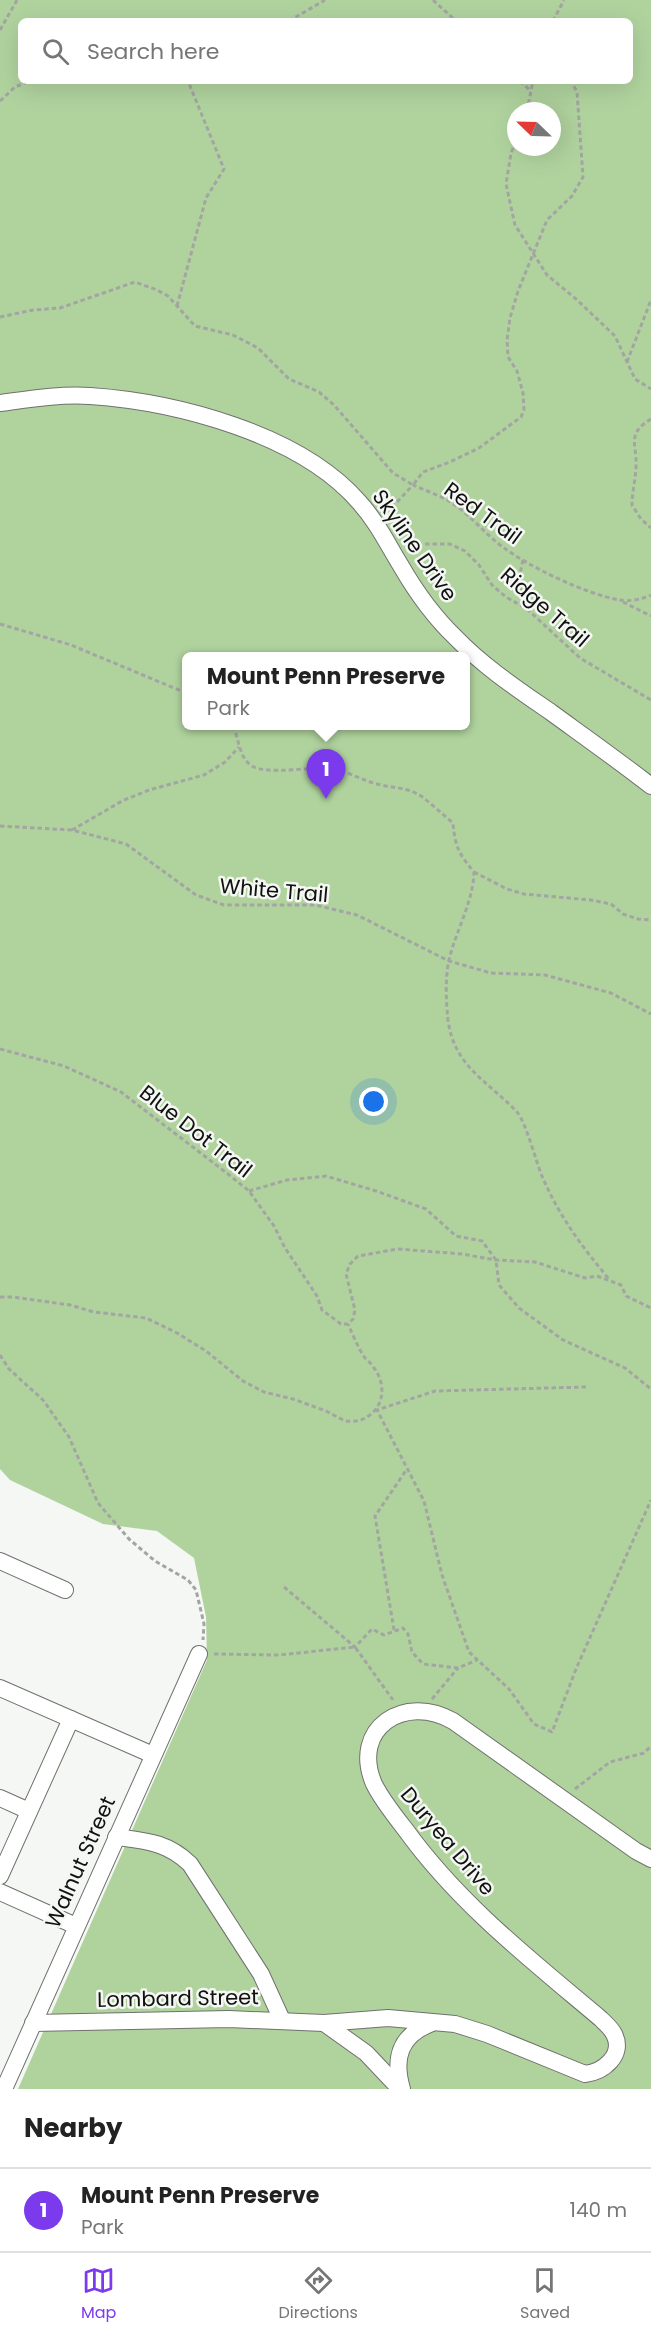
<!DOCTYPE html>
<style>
:root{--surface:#fff;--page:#f2f2f2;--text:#222;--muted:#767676;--line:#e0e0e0;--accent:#7c3aed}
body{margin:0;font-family:Poppins,sans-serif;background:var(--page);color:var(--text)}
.compass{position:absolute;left:507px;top:102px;width:54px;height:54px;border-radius:50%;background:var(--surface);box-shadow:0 6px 24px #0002;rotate:293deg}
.you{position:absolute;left:374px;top:1102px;width:21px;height:21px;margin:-15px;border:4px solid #fff;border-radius:50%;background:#1a73e8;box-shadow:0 0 0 9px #1a73e833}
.badge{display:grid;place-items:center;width:39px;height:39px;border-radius:50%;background:var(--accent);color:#fff;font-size:20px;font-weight:700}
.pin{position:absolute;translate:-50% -50px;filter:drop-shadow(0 2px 3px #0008)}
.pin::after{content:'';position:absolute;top:32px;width:21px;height:18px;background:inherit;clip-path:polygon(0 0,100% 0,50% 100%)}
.popup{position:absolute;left:182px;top:652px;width:288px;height:78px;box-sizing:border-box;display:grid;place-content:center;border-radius:9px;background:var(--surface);filter:drop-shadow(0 2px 4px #0005);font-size:20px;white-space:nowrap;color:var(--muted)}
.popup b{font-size:22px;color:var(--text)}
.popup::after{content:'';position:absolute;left:50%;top:100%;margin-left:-12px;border:12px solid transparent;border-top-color:var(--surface)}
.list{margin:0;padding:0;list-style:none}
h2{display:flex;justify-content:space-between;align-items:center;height:78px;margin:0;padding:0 24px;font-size:26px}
h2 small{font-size:20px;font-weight:400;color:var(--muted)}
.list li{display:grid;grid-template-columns:39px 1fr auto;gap:18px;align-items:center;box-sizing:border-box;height:84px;padding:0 24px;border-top:2px solid var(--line)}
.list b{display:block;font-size:22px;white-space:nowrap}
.list p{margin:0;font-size:20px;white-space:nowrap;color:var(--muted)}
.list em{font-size:20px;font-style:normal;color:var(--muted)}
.icon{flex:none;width:33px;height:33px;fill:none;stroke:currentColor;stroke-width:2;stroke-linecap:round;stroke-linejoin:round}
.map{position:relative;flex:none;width:651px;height:2089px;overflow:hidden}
.search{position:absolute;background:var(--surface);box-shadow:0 6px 24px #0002;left:18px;right:18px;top:18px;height:66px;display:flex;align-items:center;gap:15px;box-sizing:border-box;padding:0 21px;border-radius:9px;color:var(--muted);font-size:22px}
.sheet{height:162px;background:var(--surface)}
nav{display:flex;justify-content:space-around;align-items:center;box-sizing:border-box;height:84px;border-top:2px solid var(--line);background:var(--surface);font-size:16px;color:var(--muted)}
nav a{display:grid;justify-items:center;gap:3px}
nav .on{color:var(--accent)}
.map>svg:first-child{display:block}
.green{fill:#b0d39e;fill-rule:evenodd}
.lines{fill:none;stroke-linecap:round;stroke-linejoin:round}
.minor-casing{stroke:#6f716d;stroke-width:18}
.path{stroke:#a3a5a2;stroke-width:3;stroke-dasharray:4.5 3;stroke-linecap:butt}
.minor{stroke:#fff;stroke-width:16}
.labels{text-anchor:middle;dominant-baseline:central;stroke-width:5;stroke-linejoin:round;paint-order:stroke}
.street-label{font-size:21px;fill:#111210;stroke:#f4f7f3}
</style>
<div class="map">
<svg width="651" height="2089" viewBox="0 0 651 2089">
<rect width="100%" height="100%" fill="#f4f7f3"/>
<!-- green -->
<path class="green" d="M0,0H651V2089H18L207,1660L206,1617L194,1558L157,1531L103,1524L10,1480L0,1469ZM21,21H630V81H21ZM516,111H552V147H516ZM186,656H466V726H186Z"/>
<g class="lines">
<defs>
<g id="minor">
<path d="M0,403C30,399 60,394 90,396C177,402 300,434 359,502C377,522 387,543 401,566C416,592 434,617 456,638C484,667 519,690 552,713C585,737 619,761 651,786"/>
<polyline points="0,1561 65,1590"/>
<polyline points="0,1688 153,1755"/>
<polyline points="0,1798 29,1811"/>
<path d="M116,1837C146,1841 167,1842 190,1864L261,1974L282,2020"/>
<polyline points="0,1876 71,1719"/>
<polyline points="0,1892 76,1926"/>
<path d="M33,2023L229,2019L324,2023L388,2018L455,2024L487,2034L585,2074C603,2072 625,2055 614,2034C611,2028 605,2023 601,2019C531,1960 459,1904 405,1829C394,1815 382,1800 374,1784C350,1728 405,1693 453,1721L636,1851L651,1859"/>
<polyline points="324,2023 366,2053 400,2089"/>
<polyline points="4,2089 199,1654"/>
<path d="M402,2089C393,2058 400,2035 432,2023"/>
</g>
</defs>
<!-- minor casing -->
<use href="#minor" class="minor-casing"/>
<!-- path -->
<g class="path">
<polyline points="433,0 456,21"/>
<polyline points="289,21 325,0"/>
<polyline points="553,21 564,0"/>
<polyline points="0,30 17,0"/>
<polyline points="520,81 531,91"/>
<polyline points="0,101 15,87 30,81"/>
<polyline points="527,111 533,81"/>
<polyline points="516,141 511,153 506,184 515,225 547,275 576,299 615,336 635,379 651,389"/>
<polyline points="177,306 206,198 224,169 188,81"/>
<polyline points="0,317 33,310 60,308 135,282 157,290 168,296 195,326 233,335 258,348 289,379 319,392 334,405 393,473 413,485 423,472 450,462 479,448 521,417 524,410 523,393 517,371 508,357 507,340 510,318 518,291 547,220 572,196 583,177 577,92 571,81"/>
<polyline points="627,362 651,300"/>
<path d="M651,419C626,434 637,444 636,465C636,479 632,491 632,505L641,519L651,528"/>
<path d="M385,511L399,500L413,485C424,490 436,494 447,500C470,513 483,533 503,547C529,567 588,595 620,600C629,602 643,599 651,595"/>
<polyline points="403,540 421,544 450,544 465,551 479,565 492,585 506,597 527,609 580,658 651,700"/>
<polyline points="523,560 518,583 527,609"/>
<polyline points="623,602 651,616"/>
<polyline points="0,624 71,645 186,693"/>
<path d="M233,726C239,739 239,758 252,766C267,775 310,767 329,768C345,770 361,780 377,784C392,788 407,787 421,796C432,804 442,814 453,823C455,847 459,854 474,872C473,903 456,930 449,960C445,978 446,1001 448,1020C454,1067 488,1081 517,1112C526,1122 536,1162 542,1176C559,1216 582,1247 609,1279"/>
<polyline points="0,826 72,830 126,844 196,895 224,905 315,905 357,915 449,961 491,973 545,975 611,993 651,1014"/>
<polyline points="72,830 122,801 149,790 204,775 225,762 239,747"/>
<polyline points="474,872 507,889 524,894 591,900 611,904 623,914 638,919 651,920"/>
<polyline points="0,1049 64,1066 121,1092 228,1174 249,1191 274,1226 285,1248 317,1296 322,1310 341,1324 348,1324 353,1319 355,1310 346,1274 350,1264 358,1256 398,1249 462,1254 496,1260 535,1262 585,1278 597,1276 621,1285 626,1296 651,1308"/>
<polyline points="249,1191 287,1180 326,1176 376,1191 426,1209 456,1236 482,1241 496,1260 499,1285 519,1308 563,1340 625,1368 651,1389"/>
<path d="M0,1297H13L70,1305L94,1312L146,1318L177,1333L206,1351L243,1381L264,1392L293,1399L326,1411L345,1421C355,1422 363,1421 371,1414C385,1403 385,1382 374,1368C372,1364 368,1361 365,1358C358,1348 353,1335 348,1324"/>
<polyline points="0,1355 9,1369 43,1400 69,1437 98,1503 129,1539 155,1561 188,1580 196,1590 204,1624 203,1640"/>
<polyline points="586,1387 435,1391 377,1410 424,1501 442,1575 469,1652 509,1689 534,1724 552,1732 576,1669 651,1500"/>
<polyline points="284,1587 355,1647 372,1629 384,1635 403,1628 408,1634 412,1652 423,1664 458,1668 477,1660"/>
<polyline points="394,1630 375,1516 407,1469"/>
<polyline points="214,1654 279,1655 355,1647 393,1700"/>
<polyline points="432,1699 458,1668"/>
<polyline points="575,1789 610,1762 644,1753 651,1746"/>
</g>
<!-- minor -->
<use href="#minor" class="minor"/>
</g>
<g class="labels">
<!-- street labels -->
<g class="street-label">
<text transform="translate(483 513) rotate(36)">Red Trail</text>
<text transform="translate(415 545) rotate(55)">Skyline Drive</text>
<text transform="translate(545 607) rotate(41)">Ridge Trail</text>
<text transform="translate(274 890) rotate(5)">White Trail</text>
<text transform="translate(196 1131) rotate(38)">Blue Dot Trail</text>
<text transform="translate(448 1841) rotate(50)">Duryea Drive</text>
<text transform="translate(80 1862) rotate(-66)">Walnut Street</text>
<text transform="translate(178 1998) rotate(-1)">Lombard Street</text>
</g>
</g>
</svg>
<svg class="compass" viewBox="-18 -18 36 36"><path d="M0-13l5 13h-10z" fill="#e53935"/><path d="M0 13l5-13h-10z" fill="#767676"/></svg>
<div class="you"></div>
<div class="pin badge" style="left:326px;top:799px">1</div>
<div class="popup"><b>Mount Penn Preserve</b>Park</div>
<div class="search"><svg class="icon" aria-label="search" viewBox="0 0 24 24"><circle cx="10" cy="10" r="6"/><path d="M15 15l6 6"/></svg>Search here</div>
</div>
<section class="sheet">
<h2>Nearby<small></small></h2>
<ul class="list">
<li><span class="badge">1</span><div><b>Mount Penn Preserve</b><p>Park</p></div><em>140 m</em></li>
</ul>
</section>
<nav>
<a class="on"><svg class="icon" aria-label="map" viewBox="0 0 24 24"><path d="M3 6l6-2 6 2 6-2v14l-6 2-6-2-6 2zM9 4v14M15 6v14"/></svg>Map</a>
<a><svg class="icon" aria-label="directions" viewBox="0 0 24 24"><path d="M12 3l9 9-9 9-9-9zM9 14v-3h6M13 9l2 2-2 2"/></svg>Directions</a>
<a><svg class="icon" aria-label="saved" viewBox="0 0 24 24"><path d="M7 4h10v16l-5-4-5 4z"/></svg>Saved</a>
</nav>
